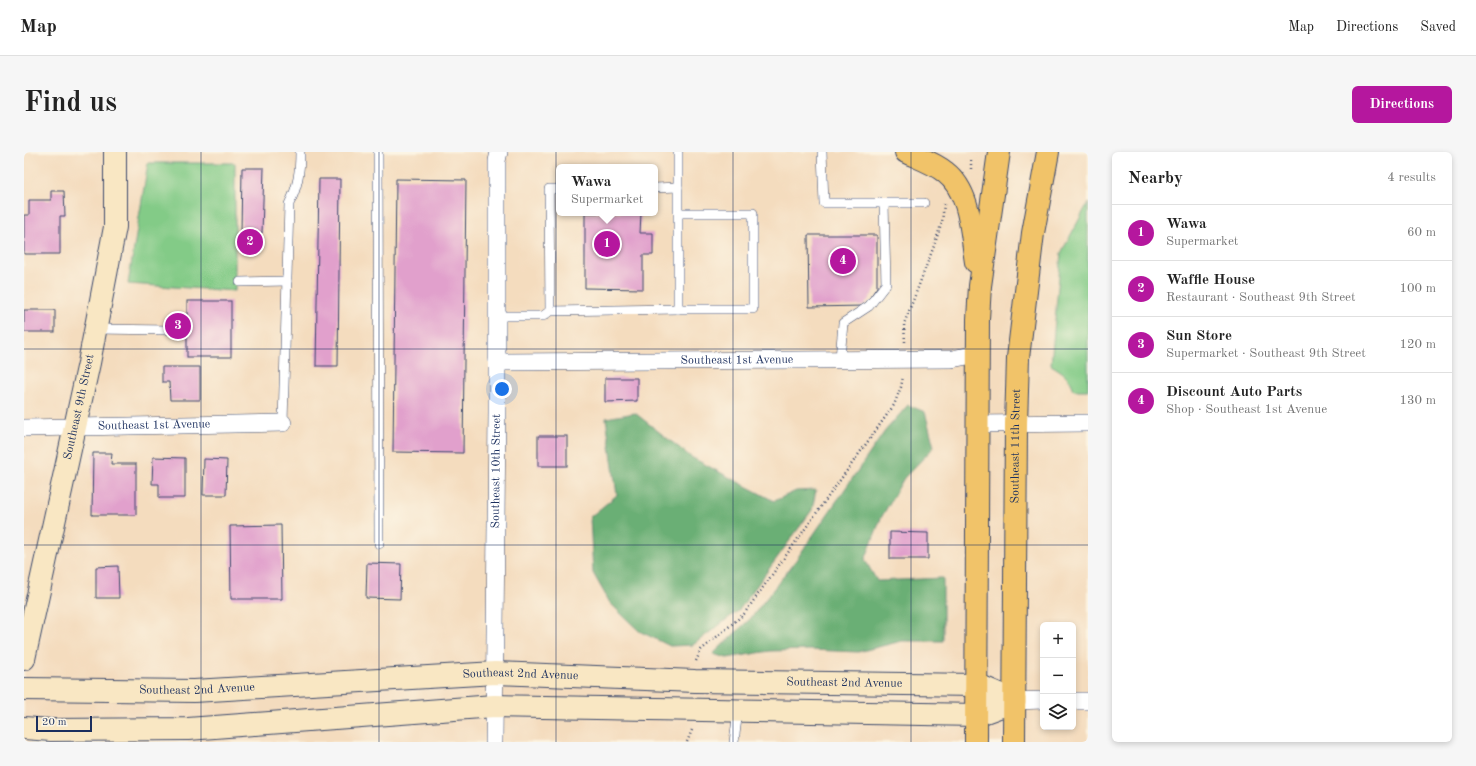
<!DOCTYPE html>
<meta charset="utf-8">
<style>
:root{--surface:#fff;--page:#f6f6f6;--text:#222;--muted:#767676;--line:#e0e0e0;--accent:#b5179e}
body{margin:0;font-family:"Old Standard TT",serif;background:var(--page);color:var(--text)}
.controls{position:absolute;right:12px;bottom:12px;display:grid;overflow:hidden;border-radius:6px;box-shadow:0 2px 6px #0003}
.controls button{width:36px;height:36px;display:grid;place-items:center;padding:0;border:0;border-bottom:1px solid var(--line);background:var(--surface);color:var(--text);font:20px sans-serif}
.scale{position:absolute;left:12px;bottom:10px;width:56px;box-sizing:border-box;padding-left:4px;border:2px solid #1b2f5e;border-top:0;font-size:11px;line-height:14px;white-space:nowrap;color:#1b2f5e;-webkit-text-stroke:3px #fcf5e5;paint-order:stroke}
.you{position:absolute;left:478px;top:237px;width:14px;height:14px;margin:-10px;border:3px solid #fff;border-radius:50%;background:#1a73e8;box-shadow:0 0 0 6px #1a73e833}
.badge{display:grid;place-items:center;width:26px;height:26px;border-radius:50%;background:var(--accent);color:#fff;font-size:13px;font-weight:700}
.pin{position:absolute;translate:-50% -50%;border:2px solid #fff;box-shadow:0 1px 4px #0006}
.popup{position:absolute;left:532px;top:12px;width:102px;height:52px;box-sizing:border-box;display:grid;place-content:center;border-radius:6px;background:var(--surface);filter:drop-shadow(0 1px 3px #0005);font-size:13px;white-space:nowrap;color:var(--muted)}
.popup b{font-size:15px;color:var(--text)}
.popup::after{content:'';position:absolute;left:50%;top:100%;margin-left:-8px;border:8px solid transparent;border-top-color:var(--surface)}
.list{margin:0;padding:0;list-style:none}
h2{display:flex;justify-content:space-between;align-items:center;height:52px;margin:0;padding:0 16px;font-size:17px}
h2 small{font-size:13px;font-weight:400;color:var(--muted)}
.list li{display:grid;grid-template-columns:26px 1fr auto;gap:12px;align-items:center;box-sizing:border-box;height:56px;padding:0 16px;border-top:1px solid var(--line)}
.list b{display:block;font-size:15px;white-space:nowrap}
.list p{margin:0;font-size:13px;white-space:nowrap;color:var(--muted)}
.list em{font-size:13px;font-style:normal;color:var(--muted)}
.icon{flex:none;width:22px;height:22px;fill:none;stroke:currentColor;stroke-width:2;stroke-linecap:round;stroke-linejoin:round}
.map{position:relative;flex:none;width:1064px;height:590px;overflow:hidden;border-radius:6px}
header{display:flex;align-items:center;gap:24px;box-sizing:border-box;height:56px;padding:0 20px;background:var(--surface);border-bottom:1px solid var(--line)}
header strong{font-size:19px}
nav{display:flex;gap:22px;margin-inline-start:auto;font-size:14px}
.intro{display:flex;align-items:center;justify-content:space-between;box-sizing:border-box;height:96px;padding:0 24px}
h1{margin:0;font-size:28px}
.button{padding:10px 18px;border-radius:6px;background:var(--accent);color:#fff;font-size:14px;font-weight:700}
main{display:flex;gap:24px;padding:0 24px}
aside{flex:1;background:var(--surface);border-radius:6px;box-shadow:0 2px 6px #0003}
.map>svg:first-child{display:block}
.green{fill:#83cb87;stroke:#4f7d72}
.forest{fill:#6aaf74;stroke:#426f69}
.building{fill:#e1a0cc}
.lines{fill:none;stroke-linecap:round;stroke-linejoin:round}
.lane-casing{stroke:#3c496c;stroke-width:10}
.street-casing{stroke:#3c496c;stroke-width:18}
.secondary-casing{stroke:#3c496c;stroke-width:24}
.highway-casing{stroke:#3c496c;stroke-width:24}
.path{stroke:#3c496c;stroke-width:2.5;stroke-dasharray:1 3;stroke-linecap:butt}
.lane{stroke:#fff;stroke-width:9}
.street{stroke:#fff;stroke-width:17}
.secondary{stroke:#f9e7c3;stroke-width:22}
.highway{stroke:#f1c369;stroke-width:22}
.grid{fill:none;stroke:#1b2f5e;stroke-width:1;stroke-opacity:0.55}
.labels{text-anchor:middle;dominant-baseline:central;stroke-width:3;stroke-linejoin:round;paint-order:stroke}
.street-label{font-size:12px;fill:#1b2f5e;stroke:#fcf5e5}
</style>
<header>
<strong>Map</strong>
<nav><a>Map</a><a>Directions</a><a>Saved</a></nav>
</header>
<div class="intro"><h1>Find us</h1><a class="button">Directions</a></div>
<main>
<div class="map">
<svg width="1064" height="590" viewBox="0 0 1064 590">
<rect width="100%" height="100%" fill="#fcf5e5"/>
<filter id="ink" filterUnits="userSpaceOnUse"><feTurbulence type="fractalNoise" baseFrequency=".025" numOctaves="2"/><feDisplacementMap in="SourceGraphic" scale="8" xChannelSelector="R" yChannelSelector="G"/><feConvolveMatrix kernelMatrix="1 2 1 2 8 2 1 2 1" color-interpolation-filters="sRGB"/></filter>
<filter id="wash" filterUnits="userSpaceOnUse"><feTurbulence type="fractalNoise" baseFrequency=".012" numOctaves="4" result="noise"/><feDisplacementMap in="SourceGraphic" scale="16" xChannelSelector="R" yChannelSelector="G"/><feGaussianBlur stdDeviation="0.9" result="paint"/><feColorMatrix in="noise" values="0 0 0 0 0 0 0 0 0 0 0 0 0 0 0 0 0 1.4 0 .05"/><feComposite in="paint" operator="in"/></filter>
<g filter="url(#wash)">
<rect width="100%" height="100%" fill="#f4dcbe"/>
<!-- green -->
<g class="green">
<polygon points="124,11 211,11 211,139 104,132"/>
<path d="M1064,51V238H1050C1046,225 1039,220 1027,213L1037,101Z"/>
</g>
<!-- forest -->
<g class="forest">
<polygon points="884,253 901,260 910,295 880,326 857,366 841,408 853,429 919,426 919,489 878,489 834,500 786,498 746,499 703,506 689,502 727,466 772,408 861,279"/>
<polygon points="611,261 667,305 750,349 772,339 792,338 788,358 715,458 669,493 646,494 615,479 586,451 569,421 566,365 593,343 582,266"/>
</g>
<g id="blocks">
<!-- building -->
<g class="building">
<polygon points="218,16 240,16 238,81 217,81"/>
<polygon points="295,27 316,27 314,214 292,214"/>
<polygon points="372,27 442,28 439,301 369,300"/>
<polygon points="27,39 40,39 41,64 36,64 36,102 0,102 0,63 5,63 5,48 27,48"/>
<polygon points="561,61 617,61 616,81 629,81 629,103 619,103 619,137 561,136"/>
<polygon points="784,83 853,83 853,135 840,154 785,155"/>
<rect x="163" y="149" width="44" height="56"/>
<rect x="0" y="158" width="31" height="22"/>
<polygon points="138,215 176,215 176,248 146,248 145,230 138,230"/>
<polygon points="581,226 613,226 613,249 581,250"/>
<rect x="514" y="284" width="29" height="30"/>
<polygon points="69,301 88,301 87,312 112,312 112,363 68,363"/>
<polygon points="129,305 161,306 161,346 135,346 135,332 128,332"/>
<polygon points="180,307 203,308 202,343 179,343"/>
<polygon points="257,373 258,447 207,447 206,374"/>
<polygon points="866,380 904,381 904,407 866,407"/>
<polygon points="343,411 377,412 376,447 342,446"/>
<polygon points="94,414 95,446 72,446 72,415"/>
</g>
</g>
</g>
<g filter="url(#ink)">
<use href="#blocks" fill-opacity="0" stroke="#3c496c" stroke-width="1"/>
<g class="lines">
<defs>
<g id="lane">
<polyline points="354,0 355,392"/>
<polyline points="654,0 654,157 729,157 729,61 654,61"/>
<polyline points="798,0 800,51 900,51"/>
<polyline points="631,36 654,35"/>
<polyline points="535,37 525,37 526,159 654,157"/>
<polyline points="216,130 263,129"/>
<polyline points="473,164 519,164 526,159"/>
<polyline points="71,177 145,178"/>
<polyline points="816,207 819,171 845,154 862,132 860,51"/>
<path d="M259,271L265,52C274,35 276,19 276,0"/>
<polyline points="710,590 714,559"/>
</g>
<g id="street">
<path id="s1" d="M473,210L928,207L953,202"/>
<polyline points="953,272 1064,271"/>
<path id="s2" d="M0,276L259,271"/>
<polyline points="991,549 1019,548"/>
<polyline points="1049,549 1064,549"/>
<path id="s3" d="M470,590L473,260V9L475,0"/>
</g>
<g id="secondary">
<path id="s4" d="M0,507L65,211L91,75V0"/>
<path id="s5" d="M0,537L170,539L471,521L671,529L954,533L991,549"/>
<polyline points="0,576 27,578 164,577 470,554 953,563 991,549"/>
</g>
<g id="highway">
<path d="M882,0C895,6 910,11 921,20C947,40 947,80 952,110"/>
<polyline points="952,590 954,167 956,134 975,0"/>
<path id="s6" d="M990,590L992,272L994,206L1009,81L1024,0"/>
</g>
</defs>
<!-- lane casing -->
<use href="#lane" class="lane-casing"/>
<!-- street casing -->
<use href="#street" class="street-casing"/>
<!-- secondary casing -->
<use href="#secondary" class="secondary-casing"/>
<!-- highway casing -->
<use href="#highway" class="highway-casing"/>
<!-- path -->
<g class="path">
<polyline points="947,8 947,18"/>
<polyline points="881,190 880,172 910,94 918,70 920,52"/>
<polyline points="672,509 677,498 720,462 870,253 877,235 879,225"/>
<polyline points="663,590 668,578"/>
</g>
<!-- lane -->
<use href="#lane" class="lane"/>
<!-- street -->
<use href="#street" class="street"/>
<!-- secondary -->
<use href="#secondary" class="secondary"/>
<!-- highway -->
<use href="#highway" class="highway"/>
</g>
</g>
<!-- grid -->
<path class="grid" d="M177,0V590M355,0V590M532,0V590M709,0V590M887,0V590M0,197H1064M0,393H1064"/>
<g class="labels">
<!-- street labels -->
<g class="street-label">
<text stroke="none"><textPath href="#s1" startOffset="240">Southeast 1st Avenue</textPath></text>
<text stroke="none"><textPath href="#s4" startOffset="258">Southeast 9th Street</textPath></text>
<text stroke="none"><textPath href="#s2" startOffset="130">Southeast 1st Avenue</textPath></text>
<text stroke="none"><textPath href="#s6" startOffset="296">Southeast 11th Street</textPath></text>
<text stroke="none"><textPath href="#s3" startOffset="271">Southeast 10th Street</textPath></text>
<text stroke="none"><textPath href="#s5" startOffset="497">Southeast 2nd Avenue</textPath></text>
<text stroke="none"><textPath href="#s5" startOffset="821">Southeast 2nd Avenue</textPath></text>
<text stroke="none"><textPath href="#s5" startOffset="173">Southeast 2nd Avenue</textPath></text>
</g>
</g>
</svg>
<div class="controls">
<button>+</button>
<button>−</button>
<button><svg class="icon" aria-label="layers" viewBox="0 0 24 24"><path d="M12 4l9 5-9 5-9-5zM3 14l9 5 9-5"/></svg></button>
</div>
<div class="scale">20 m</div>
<div class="you"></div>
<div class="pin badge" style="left:583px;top:92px">1</div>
<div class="popup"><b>Wawa</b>Supermarket</div>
<div class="pin badge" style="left:226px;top:90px">2</div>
<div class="pin badge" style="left:154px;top:174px">3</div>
<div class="pin badge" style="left:819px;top:109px">4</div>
</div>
<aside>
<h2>Nearby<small>4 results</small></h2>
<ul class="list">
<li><span class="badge">1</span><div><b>Wawa</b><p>Supermarket</p></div><em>60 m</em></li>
<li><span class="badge">2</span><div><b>Waffle House</b><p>Restaurant · Southeast 9th Street</p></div><em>100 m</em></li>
<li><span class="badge">3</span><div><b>Sun Store</b><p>Supermarket · Southeast 9th Street</p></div><em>120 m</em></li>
<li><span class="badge">4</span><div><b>Discount Auto Parts</b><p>Shop · Southeast 1st Avenue</p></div><em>130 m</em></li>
</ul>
</aside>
</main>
